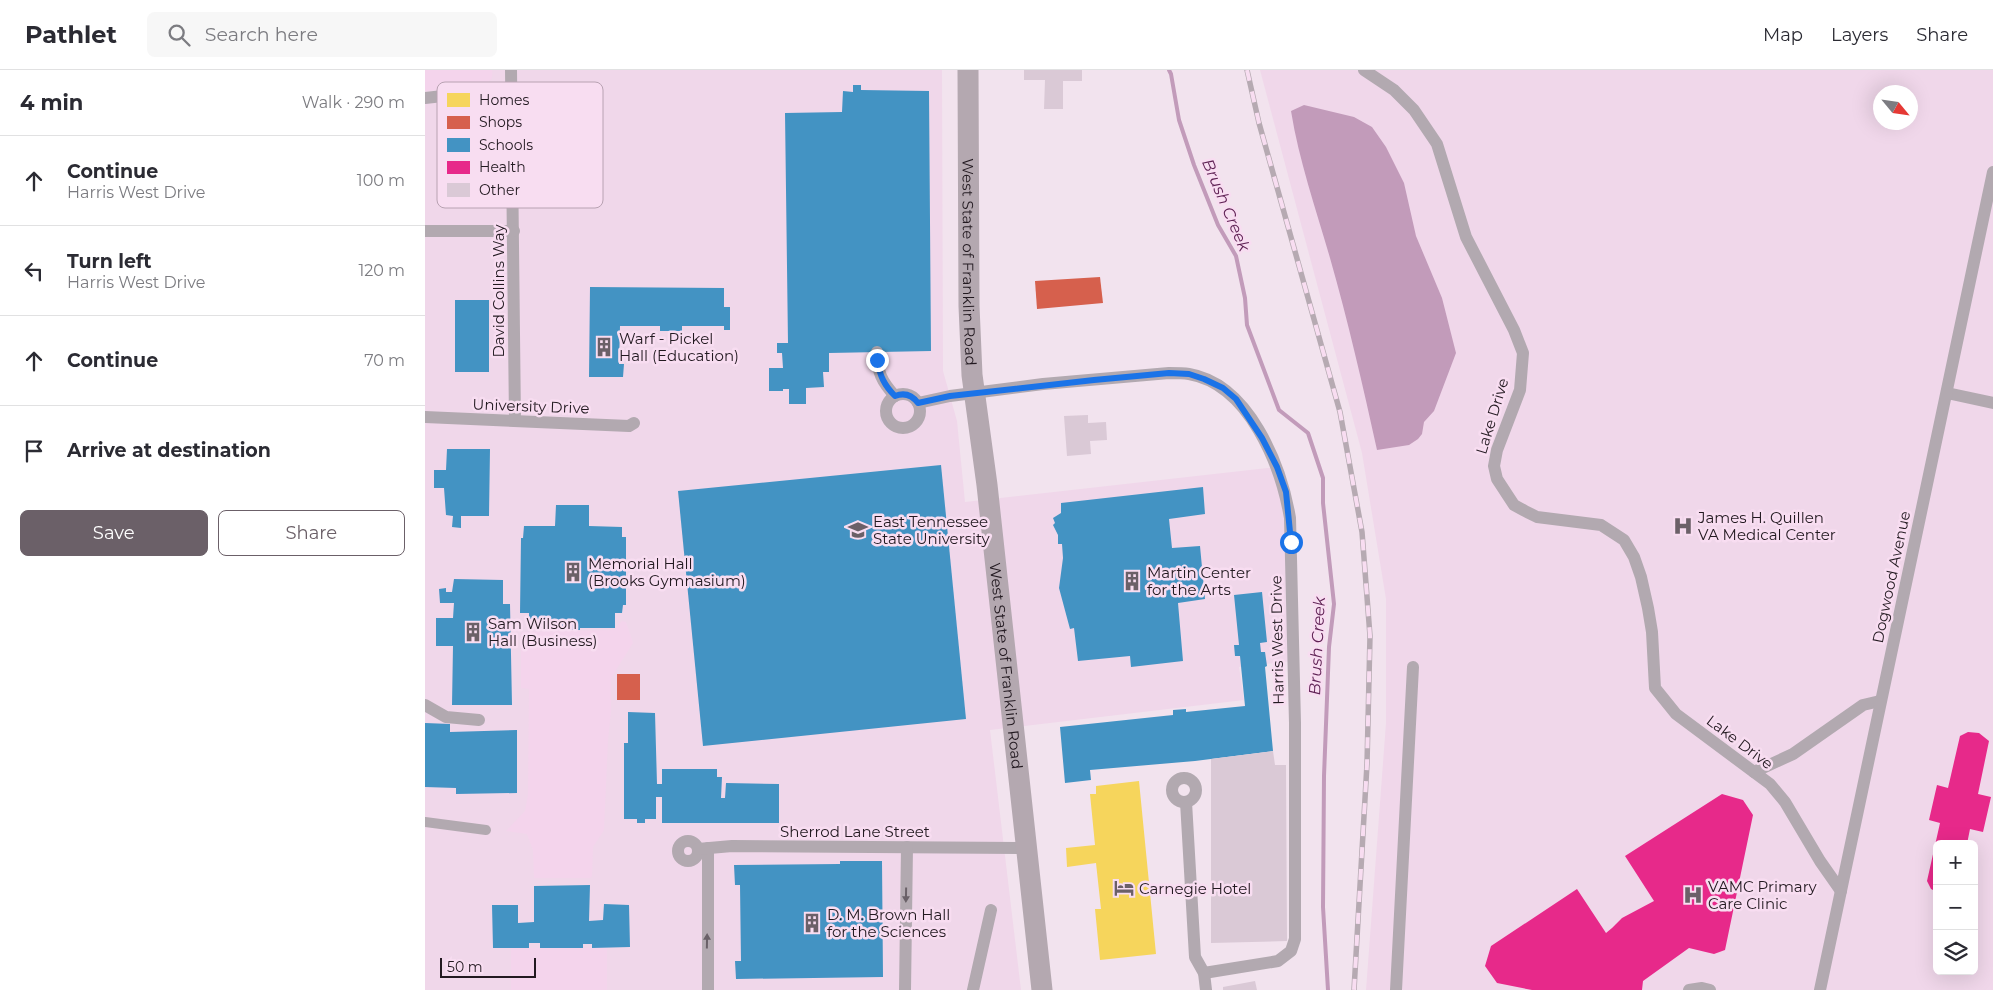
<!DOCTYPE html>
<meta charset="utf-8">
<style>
:root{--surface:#fff;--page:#f7f7f7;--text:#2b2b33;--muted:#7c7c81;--line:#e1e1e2;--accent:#6b6068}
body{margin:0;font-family:Montserrat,sans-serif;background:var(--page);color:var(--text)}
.controls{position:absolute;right:15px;bottom:15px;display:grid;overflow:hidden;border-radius:8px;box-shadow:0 5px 20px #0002}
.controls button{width:45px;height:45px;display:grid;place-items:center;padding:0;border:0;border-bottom:1px solid var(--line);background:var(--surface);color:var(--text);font:25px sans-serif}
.compass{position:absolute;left:1448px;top:15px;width:45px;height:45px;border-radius:50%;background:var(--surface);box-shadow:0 5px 20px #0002;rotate:119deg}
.scale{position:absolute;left:15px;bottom:12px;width:96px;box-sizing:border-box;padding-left:5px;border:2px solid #221920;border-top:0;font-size:14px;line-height:18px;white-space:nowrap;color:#221920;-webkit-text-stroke:4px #f8ddf1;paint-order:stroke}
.stop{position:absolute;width:15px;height:15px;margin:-11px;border:4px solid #1a73e8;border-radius:50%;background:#fff}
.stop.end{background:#1a73e8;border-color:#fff;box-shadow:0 1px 5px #0008}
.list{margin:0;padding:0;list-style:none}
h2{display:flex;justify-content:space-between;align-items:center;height:65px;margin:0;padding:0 20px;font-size:21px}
h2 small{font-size:16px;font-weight:400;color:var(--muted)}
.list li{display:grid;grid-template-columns:32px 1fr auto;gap:15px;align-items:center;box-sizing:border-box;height:90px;padding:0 20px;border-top:1px solid var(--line)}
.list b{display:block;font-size:19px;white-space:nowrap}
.list p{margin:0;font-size:16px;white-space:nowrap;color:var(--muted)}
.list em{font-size:16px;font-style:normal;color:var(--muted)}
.actions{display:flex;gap:10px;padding:15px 20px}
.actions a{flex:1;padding:11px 0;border:1px solid var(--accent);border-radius:8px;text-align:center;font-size:18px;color:var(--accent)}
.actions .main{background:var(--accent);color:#fff}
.icon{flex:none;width:28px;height:28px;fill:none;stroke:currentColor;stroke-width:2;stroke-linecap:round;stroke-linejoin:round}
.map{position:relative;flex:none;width:1568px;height:920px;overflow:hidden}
header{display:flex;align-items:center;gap:30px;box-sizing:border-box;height:70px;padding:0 25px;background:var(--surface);border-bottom:1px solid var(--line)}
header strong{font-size:24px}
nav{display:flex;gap:28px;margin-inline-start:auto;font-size:18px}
.search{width:350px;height:45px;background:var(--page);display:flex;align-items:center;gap:12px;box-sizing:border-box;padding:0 18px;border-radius:8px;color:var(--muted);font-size:19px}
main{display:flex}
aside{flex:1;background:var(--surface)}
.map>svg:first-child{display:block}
.built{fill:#f0d7ea;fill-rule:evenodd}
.green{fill:#f4d4ec}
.water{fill:#c29bba}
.homes{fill:#f6d55c}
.shops{fill:#d6604d}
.schools{fill:#4393c3}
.health{fill:#e7298a}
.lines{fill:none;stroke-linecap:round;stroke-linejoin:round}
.stream{stroke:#c29bba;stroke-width:4}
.building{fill:#dac9d6}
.pedestrian{stroke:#b2a9b0;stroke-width:10}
.minor{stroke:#b2a9b0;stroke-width:12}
.trunk{stroke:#b4a8b0;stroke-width:21}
.rail-casing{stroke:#b6aab2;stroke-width:5.5}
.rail{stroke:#f8ddf1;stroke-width:4;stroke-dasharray:11;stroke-linecap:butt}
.oneway{fill:#6a6168}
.route{stroke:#1a73e8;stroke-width:6}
.labels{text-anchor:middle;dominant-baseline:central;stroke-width:5;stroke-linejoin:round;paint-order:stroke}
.street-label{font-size:15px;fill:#221920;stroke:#f8ddf1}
.poi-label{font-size:15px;fill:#221920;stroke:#f8ddf1;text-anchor:start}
.water-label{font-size:16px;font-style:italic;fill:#5f2154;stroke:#f8ddf1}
.key{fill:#f8ddf1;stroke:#b8a2b2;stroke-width:1}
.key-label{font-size:14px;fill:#221920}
</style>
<header>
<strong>Pathlet</strong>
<div class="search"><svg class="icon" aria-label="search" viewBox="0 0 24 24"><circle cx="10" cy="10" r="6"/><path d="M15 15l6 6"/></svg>Search here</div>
<nav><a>Map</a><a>Layers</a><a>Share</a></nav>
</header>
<main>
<aside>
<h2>4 min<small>Walk · 290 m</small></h2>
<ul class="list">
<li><svg class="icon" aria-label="ahead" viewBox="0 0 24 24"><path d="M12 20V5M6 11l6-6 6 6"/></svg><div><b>Continue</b><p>Harris West Drive</p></div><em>100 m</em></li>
<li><svg class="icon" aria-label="left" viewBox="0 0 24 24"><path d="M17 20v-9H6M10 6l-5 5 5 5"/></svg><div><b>Turn left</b><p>Harris West Drive</p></div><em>120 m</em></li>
<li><svg class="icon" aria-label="ahead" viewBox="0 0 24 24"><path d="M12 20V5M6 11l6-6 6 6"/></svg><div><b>Continue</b></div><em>70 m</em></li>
<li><svg class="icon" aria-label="arrive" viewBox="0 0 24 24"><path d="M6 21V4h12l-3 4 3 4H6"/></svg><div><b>Arrive at destination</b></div></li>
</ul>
<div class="actions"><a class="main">Save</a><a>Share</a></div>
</aside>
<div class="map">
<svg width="1568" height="920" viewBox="0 0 1568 920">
<rect width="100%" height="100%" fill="#f2e3ee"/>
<!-- built -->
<g class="built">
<polygon points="0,0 517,0 518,301 532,351 540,432 852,397 861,422 868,591 814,597 819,630 565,660 596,920 0,920"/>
<path d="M835,0H1568V920H941L961,653V529L937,383ZM1456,22H1486V52H1456ZM1512,774H1549V901H1512Z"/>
</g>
<!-- green -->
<g class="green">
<path d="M0,0H67C68,7 67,11 60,14L0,21Z"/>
<polygon points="197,551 201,552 208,573 186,608 186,641 183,670 179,760 168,777 167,806 165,808 109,808 108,780 102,764 81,761 100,741 103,725 104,619 96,618 96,562 189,560"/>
<rect x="86" y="878" width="96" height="42"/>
</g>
<!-- water -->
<path class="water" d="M879,35L929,47L947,57L961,77L979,113L991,166L1017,228L1031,283L1009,341L999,352L997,364L993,369L984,375L952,380C938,316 923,251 905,188C891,139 874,91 866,41Z"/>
<!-- homes -->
<polygon class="homes" points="714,711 731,884 675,890 670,839 676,839 671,793 642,797 641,778 670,775 665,724 671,724 671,716"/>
<!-- shops -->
<g class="shops">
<polygon points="675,207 678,233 612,239 610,211"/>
<rect x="192" y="604" width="23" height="26"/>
</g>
<!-- schools -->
<g class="schools">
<polygon points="428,15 436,15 436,20 504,21 506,281 404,283 404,302 398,302 399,317 381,318 381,334 364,334 364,319 358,319 358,321 344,321 344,298 358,298 357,283 352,283 352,273 363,273 360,43 417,42 418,21 428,22"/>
<polygon points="165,217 299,218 299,237 305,237 305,260 299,260 299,256 257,256 257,261 235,261 235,256 195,256 194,294 199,294 198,307 164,307"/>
<rect x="30" y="230" width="34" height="72"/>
<polygon points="22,379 65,379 64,446 36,446 36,458 27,457 28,446 21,445 19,418 9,418 9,400 21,400"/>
<polygon points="516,395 541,649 278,676 253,421"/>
<polygon points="778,417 780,444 744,449 747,478 775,476 780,529 753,533 758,591 706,597 705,586 653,591 649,558 645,559 634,518 638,488 637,474 633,474 633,465 628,455 630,453 628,448 636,443 636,433"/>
<polygon points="131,435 164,435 164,456 197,457 197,467 201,467 201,535 198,535 197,543 190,543 190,558 155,558 155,560 138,560 138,558 104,558 104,543 95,543 96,468 98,468 99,456 130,456"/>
<polygon points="29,509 78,510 78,534 85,534 87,635 27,635 28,576 11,576 11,548 28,548 29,533 15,533 14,519 21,518 21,522 27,522"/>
<polygon points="837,522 842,572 835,573 836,582 840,582 842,596 840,597 848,681 770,691 665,700 666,710 640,713 635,657 748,645 748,640 761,639 761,642 820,636 815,586 810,586 809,575 814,575 809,525"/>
<polygon points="203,642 230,643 232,714 237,714 237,699 292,699 292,707 297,707 296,728 300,728 301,713 354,714 354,753 237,753 237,727 231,727 231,749 220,749 220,753 212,753 212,749 199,749 199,673 203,673"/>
<polygon points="0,653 25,654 25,662 92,660 92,723 31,724 31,718 0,717"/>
<polygon points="415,791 457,791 458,907 311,909 310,891 316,891 315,815 310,815 309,795 415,794"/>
<polygon points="165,815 164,851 178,850 179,834 204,835 205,877 167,878 167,874 158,874 158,878 115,878 115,873 104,873 104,878 68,878 67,835 93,835 93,853 109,852 109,816"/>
</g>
<!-- health -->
<g class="health">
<polygon points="1543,662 1554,663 1564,671 1553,724 1566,727 1558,762 1545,759 1542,774 1512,774 1512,822 1506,819 1502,811 1515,753 1504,750 1512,715 1523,718 1535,666"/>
<polygon points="1297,724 1318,730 1328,745 1300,880 1289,884 1264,878 1218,911 1217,920 1107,920 1072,913 1060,896 1066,876 1152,819 1181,863 1187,858 1197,848 1229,831 1200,786"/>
</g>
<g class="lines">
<!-- stream -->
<polyline class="stream" points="744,0 746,4 754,50 769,95 793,155 811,186 820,228 822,255 854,340 883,363 898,408 898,433 909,534 904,577 899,706 898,837 903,920"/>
</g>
<!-- building -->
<g class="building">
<polygon points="599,0 657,0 657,11 638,11 638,39 619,39 620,10 599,10"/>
<polygon points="663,345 663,353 681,352 682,370 665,371 666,384 642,386 639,346"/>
<polygon points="848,681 850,695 861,695 862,871 786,873 786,689"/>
<polygon points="830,911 832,920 798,920 798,917"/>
</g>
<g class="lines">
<!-- pedestrian -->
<polyline class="pedestrian" points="0,752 61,760"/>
<!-- minor -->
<g class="minor">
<polyline points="86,0 90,351"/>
<polyline points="939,0 969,20 989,40 1012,74 1041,167 1089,260 1098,283 1095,320 1072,380 1069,396 1072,409 1089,435 1100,441 1112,447 1176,455 1199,470 1209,487 1216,507 1223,538 1227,562 1230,618 1251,644 1345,714 1360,732 1395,791 1416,821"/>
<polyline points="0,28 88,18"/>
<polyline points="0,161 89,161"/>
<path d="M452,282C452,302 457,312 470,326"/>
<polyline points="1522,323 1568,333"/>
<circle cx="478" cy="341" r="17"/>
<path d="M493,333L525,326L618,314L744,303C751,303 758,303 764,304C824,314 856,395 865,448L870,653V869L866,881L853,891L779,903"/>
<polyline points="0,347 204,356 209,353"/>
<polyline points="0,635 21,647 54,650"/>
<polyline points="1329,702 1368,684 1438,635 1455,631"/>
<circle cx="759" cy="720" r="12"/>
<polyline points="761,732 770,887 779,903 781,920"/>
<circle cx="263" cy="781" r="10"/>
<polyline points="283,778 283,920"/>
<polyline points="273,779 307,776 601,778"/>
<polyline points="480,920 482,777"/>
<polyline points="548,920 566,840"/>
<polyline points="971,920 988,597"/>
<polyline points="1264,920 1277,918 1285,920"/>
<polyline points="1395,920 1568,102"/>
</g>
<!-- trunk -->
<path class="trunk" id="s1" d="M543,0L544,236L547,305L562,415L617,920"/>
<defs>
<polyline id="rail" points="822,0 834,53 915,342 937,462 945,566 942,694 929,920"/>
</defs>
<!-- rail casing -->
<use href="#rail" class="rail-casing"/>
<!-- rail -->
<use href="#rail" class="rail"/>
</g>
<!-- one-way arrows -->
<defs><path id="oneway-solid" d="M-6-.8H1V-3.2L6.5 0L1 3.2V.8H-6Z" transform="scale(1.25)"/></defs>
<g class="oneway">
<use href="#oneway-solid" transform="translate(481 825) rotate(91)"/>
<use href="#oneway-solid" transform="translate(282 871) rotate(-89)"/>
</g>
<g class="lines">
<!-- route -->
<path class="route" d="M452,290C455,306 459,315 470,326C480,322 487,325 493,333L525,326L669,310L744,303L764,304L779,309L798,318L811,329L837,368L852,397L861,422L866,472"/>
</g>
<!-- icons -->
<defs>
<symbol id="building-bare" viewBox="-9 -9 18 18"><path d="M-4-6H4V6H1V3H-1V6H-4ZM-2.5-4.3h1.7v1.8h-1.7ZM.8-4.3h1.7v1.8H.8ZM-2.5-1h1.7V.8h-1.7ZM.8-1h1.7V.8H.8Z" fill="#6b6068" stroke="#f8ddf1" stroke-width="2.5" paint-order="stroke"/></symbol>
<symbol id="hospital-bare" viewBox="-9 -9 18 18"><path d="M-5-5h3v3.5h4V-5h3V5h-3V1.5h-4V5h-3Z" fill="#6b6068" stroke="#f8ddf1" stroke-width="2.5" paint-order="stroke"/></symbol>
<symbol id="university-bare" viewBox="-9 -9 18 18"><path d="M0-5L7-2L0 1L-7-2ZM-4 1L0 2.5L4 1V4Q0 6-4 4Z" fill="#6b6068" stroke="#f8ddf1" stroke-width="2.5" paint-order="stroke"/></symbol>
<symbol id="hotel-bare" viewBox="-9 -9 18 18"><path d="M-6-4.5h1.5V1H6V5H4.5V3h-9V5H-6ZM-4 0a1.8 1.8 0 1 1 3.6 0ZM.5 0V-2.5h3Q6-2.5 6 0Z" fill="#6b6068" stroke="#f8ddf1" stroke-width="2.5" paint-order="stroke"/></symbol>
</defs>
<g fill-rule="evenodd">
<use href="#building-bare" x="165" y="263" width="28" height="28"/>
<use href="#hospital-bare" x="1244" y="442" width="28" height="28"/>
<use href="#university-bare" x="419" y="446" width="28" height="28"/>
<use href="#building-bare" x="134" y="488" width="28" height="28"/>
<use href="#building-bare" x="693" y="497" width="28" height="28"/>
<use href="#building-bare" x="34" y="548" width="28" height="28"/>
<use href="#hotel-bare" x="685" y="804" width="28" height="28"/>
<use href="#hospital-bare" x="1254" y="811" width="28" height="28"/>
<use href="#building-bare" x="373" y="839" width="28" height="28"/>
</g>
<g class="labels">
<!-- street labels -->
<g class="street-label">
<text stroke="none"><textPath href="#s1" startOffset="192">West State of Franklin Road</textPath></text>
<text transform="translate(73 221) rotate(-90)">David Collins Way</text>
<text transform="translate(106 336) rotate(2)">University Drive</text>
<text transform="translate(1067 346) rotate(-73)">Lake Drive</text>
<text transform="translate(1466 507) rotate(-78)">Dogwood Avenue</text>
<text transform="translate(852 570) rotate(-91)">Harris West Drive</text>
<text stroke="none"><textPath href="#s1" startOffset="598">West State of Franklin Road</textPath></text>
<text transform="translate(1315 672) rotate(37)">Lake Drive</text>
<text x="430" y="761">Sherrod Lane Street</text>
</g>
<!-- poi labels -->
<g class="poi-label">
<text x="194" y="268">Warf - Pickel<tspan x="194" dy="17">Hall (Education)</tspan></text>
<text x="1273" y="447">James H. Quillen<tspan x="1273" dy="17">VA Medical Center</tspan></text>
<text x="448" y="451">East Tennessee<tspan x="448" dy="17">State University</tspan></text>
<text x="163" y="493">Memorial Hall<tspan x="163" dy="17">(Brooks Gymnasium)</tspan></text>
<text x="722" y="502">Martin Center<tspan x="722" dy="17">for the Arts</tspan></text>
<text x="63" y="553">Sam Wilson<tspan x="63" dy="17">Hall (Business)</tspan></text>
<text x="1283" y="816">VAMC Primary<tspan x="1283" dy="17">Care Clinic</tspan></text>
<text x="714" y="818">Carnegie Hotel</text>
<text x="402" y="844">D. M. Brown Hall<tspan x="402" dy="17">for the Sciences</tspan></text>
</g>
<!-- water labels -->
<g class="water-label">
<text transform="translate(801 135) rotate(67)">Brush Creek</text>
<text transform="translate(892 576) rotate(-87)">Brush Creek</text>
</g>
</g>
<!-- legend -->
<rect x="12" y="12" width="166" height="126" rx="8" class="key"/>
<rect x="22" y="23" width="23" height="14" fill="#f6d55c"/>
<rect x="22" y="46" width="23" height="13" fill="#d6604d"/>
<rect x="22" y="68" width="23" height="14" fill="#4393c3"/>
<rect x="22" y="91" width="23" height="13" fill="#e7298a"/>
<rect x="22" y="113" width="23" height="14" fill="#dac9d6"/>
<g class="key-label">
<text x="54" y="35">Homes</text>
<text x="54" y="57">Shops</text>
<text x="54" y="80">Schools</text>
<text x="54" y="102">Health</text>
<text x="54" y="125">Other</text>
</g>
</svg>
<div class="controls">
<button>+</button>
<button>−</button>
<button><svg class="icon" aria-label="layers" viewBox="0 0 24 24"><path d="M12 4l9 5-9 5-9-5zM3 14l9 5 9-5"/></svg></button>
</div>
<svg class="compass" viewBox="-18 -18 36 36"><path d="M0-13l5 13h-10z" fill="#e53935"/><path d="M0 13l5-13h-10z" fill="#7c7c81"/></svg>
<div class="scale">50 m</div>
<div class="stop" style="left:866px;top:472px"></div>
<div class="stop end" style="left:452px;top:290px"></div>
</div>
</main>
